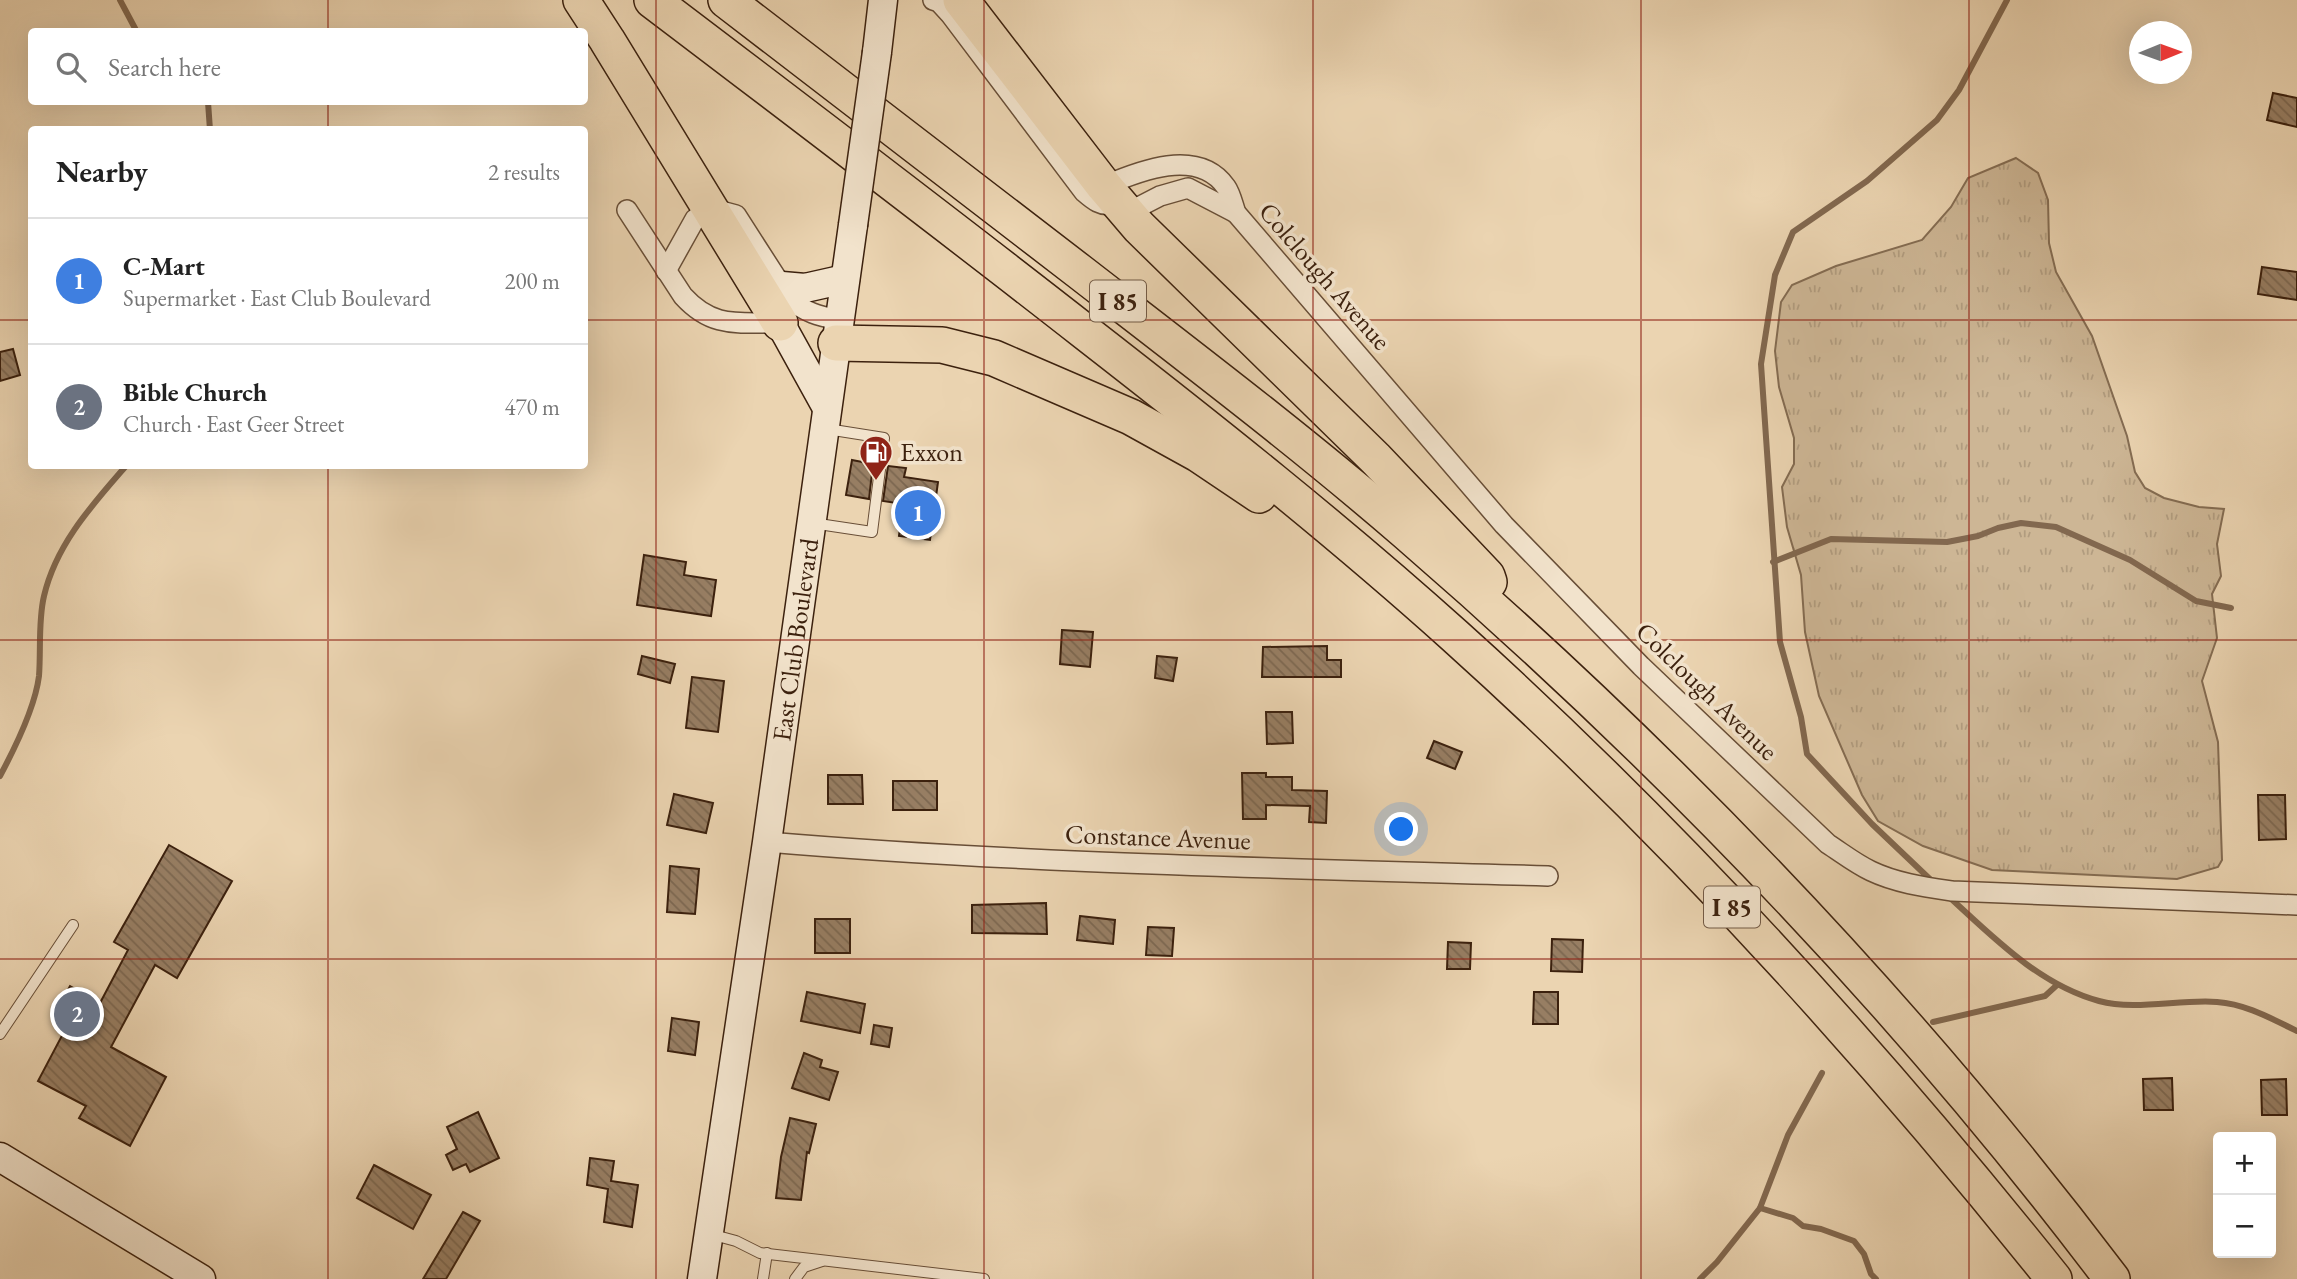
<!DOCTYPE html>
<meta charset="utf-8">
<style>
:root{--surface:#fff;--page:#f2f2f2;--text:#222;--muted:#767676;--line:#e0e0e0;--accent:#b45309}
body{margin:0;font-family:"EB Garamond",serif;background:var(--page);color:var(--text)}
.controls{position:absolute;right:21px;bottom:21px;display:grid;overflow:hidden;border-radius:7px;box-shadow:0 7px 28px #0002}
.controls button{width:63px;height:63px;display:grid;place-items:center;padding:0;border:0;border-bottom:2px solid var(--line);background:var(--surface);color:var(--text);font:35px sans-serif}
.compass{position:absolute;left:2129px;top:21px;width:63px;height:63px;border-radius:50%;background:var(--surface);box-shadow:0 7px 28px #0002;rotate:89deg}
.you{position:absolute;left:1402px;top:830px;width:24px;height:24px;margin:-18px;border:5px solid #fff;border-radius:50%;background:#1a73e8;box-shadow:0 0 0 10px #1a73e833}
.badge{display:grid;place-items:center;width:46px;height:46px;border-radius:50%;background:var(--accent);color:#fff;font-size:23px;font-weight:700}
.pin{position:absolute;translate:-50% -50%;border:4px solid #fff;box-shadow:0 2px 7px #0006}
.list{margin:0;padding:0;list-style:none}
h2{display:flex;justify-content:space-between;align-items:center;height:91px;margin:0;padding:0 28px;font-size:30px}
h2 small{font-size:23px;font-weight:400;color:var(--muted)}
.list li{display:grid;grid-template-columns:46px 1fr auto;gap:21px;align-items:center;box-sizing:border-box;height:126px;padding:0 28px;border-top:2px solid var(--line)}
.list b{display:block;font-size:26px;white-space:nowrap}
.list p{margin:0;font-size:23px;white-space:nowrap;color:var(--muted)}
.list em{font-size:23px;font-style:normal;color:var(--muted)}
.icon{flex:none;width:38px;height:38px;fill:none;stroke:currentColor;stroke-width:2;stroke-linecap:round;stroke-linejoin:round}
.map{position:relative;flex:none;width:2297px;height:1279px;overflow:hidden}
.search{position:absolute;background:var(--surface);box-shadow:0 7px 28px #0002;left:28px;top:28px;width:560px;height:77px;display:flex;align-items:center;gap:18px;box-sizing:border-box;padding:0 24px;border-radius:7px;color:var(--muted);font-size:26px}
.panel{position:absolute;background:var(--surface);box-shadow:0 7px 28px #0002;left:28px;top:126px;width:560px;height:343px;border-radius:7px}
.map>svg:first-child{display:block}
.grass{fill:url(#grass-tufts);stroke:#846c52;stroke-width:2}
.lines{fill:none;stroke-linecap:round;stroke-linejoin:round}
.stream{stroke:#82684f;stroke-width:6}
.building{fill:url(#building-back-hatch);stroke:#3c210e;stroke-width:2}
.lane-casing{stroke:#684e37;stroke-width:12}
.street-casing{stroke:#684e37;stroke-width:22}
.secondary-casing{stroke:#3c210e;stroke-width:31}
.highway-casing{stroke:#3c210e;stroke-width:38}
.lane{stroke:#f2e3cc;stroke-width:10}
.street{stroke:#f2e3cc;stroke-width:19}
.secondary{stroke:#f2e3cc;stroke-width:28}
.highway{stroke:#ebd4b1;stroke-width:35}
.secondary-bridge-casing{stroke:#3c210e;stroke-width:31;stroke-linecap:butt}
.secondary-bridge{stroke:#f2e3cc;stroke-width:28}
.grid{fill:none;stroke:#8f2418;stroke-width:2;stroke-opacity:0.55}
.labels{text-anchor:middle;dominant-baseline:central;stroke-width:7;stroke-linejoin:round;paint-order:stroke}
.shield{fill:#f2e3cc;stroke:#735b47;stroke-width:2}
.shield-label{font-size:24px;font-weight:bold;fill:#3c210e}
.street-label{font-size:26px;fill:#3c210e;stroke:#f2e3cc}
.poi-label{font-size:26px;fill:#3c210e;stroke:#f2e3cc;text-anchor:start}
</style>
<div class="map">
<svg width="2297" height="1279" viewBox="0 0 2297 1279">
<defs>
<pattern id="grass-tufts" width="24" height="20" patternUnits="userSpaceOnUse" patternTransform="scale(1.75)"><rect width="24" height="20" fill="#cdb695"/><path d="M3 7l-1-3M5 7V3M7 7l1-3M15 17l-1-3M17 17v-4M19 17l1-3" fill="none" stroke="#b19c7f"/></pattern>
<pattern id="building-back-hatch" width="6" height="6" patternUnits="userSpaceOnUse" patternTransform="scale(1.75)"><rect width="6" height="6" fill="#977e63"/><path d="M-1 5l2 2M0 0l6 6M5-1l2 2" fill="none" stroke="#7c6750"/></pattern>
</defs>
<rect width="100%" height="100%" fill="#ebd4b1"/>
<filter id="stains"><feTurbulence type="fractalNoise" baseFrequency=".00286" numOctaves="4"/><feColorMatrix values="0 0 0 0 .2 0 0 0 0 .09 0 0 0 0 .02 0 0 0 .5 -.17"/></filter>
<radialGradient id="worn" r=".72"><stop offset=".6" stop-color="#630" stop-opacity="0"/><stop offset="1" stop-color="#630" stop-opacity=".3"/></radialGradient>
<!-- grass -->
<polygon class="grass" points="2016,158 2038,173 2048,200 2049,243 2056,272 2092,336 2127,436 2135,472 2145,488 2164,498 2199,507 2224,509 2217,544 2221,576 2212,594 2217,638 2202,681 2218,742 2222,860 2218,867 2177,879 1992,870 1923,846 1878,821 1862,795 1819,696 1805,632 1801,575 1787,527 1782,487 1794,464 1794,438 1779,387 1775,351 1781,302 1792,285 1836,266 1922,240 1951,207 1968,178"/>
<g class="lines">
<!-- stream -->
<g class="stream">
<polyline points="120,0 137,32"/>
<polyline points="208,102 210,130"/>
<polyline points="1773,562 1831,539 1947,542 1978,536 1998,528 2021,523 2056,527 2130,560 2196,601 2231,608"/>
<path d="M0,776C15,748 35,708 39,676C41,650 38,621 44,596C56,544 93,504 126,466"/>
<polyline points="1934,883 1872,824 1807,754 1801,717 1780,642 1761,364 1775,275 1793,232 1867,181 1937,120 1959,90 2007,0"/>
<path d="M1947,895C1992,936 2039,985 2099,1001C2135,1011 2180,999 2217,1002C2246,1004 2272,1019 2297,1031"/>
<polyline points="1933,1022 2045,996 2057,985"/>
<polyline points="1760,1208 1793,1218 1803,1226 1821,1229 1854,1241 1864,1254 1871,1274 1876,1279"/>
<polyline points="1700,1279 1717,1262 1760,1208 1788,1135 1822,1073"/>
</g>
</g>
<!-- building -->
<g class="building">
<polygon points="2273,93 2297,98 2297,127 2267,120"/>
<polygon points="2262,267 2297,272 2297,300 2258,294"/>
<polygon points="13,349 20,375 0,381 0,352"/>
<polygon points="852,460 873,464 869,499 846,495"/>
<polygon points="888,466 906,468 904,477 938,482 930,540 899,536 903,504 883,501"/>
<polygon points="644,555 686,562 684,575 716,580 711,616 637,605"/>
<polygon points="1062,630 1093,632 1090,667 1060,664"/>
<polygon points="1327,646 1327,660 1341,660 1341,677 1262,677 1263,647"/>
<polygon points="642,656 675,664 670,683 638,674"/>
<polygon points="1157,656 1177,658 1173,681 1155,678"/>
<polygon points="692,677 724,681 718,732 686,728"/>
<polygon points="1266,712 1292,712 1293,743 1267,744"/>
<polygon points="1434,741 1462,752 1455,769 1427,758"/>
<polygon points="1242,773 1266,773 1266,777 1292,777 1292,790 1327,791 1326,823 1309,822 1310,806 1266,805 1266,819 1243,819"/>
<polygon points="828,775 862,775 863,804 828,804"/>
<rect x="893" y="781" width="44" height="29"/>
<polygon points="674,794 713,803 706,833 667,825"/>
<polygon points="2258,795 2285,795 2286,839 2259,840"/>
<polygon points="169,845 232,881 177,978 155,965 111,1047 166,1077 130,1146 79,1118 86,1106 38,1081 75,1011 60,1004 70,986 100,1003 128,950 114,942"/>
<polygon points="670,866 699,869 695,914 667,912"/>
<polygon points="1046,903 1047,934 972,933 972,905"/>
<polygon points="1080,916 1115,920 1113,944 1077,940"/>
<rect x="815" y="919" width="35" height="34"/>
<polygon points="1148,927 1174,928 1172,956 1146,955"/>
<polygon points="1552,939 1583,940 1582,972 1551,971"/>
<polygon points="1448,942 1471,943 1470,969 1447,969"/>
<polygon points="807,992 865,1004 860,1033 801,1021"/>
<polygon points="1534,992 1558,992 1558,1024 1533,1024"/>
<polygon points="672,1018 699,1022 695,1055 668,1051"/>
<polygon points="874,1025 892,1028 889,1047 871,1044"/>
<polygon points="804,1053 822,1060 820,1067 838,1072 829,1100 792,1088"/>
<polygon points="2172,1078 2173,1110 2144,1110 2143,1079"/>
<polygon points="2286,1079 2287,1115 2262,1115 2261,1080"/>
<polygon points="478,1112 499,1158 470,1172 466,1164 453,1170 446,1155 457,1149 447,1127"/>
<polygon points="790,1118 816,1124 809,1153 807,1152 801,1200 776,1198 781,1157"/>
<polygon points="590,1158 614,1161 611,1181 638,1185 632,1227 604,1222 608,1189 587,1185"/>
<polygon points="374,1165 431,1195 413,1229 357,1198"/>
<polygon points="463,1212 480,1221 446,1279 423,1279"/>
</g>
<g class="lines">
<defs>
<g id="lane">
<polyline points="812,523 872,532 884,438 827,429"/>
<polyline points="0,1034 73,925"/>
<polyline points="710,1234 736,1241 760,1253 984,1279"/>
<polyline points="763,1279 767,1253"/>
<polyline points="795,1279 804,1267 822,1261"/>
</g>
<g id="street">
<path d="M933,0L939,2L950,14L1084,192C1092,199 1102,208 1113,203"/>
<path d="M1104,186C1139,171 1198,147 1226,187C1231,194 1233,205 1236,213L1504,525L1641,666L1828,844C1842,853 1856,864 1871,871C1896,883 1925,887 1952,891L2297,905"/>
<path d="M627,210L683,296C713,329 738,322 780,323"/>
<polyline points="1127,213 1160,196 1188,188 1236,213"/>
<path d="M666,271L695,219L710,208L736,215L790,299C805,313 820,316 839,320"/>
<path d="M767,842C1027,864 1288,868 1548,876"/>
</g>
<g id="secondary">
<polyline points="877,52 883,0"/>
<polyline points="782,286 805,288 845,279"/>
<polyline points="780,323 827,408"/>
<polyline points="0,1157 201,1279"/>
<path id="s1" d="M702,1279L767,842L853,225"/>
</g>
<g id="highway">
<polyline points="581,0 607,40 780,323"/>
<path d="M652,0C797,110 942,220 1085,332C1211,430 1336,529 1455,636C1673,832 1871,1050 2054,1279"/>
<path d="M726,0C844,91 962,182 1080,272C1191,358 1302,442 1407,533C1666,757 1906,1006 2112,1279"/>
<polyline points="961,0 1104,186 1139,227 1376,459 1487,576 1489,582"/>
<polyline points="836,343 942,345 994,358 1131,417 1198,454 1259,495"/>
</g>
</defs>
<!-- lane casing -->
<use href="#lane" class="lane-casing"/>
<!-- street casing -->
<use href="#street" class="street-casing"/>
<!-- secondary casing -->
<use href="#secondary" class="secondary-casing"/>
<!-- highway casing -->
<use href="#highway" class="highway-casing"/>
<!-- lane -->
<use href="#lane" class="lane"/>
<!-- street -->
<use href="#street" class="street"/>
<!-- secondary -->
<use href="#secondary" class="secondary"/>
<!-- highway -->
<use href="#highway" class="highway"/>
<defs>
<polyline id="secondary-bridge" points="853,225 877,52"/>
</defs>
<!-- secondary-bridge casing -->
<use href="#secondary-bridge" class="secondary-bridge-casing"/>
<!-- secondary-bridge -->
<use href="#secondary-bridge" class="secondary-bridge"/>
</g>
<!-- grid -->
<path class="grid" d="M328,0V32M656,0V1279M984,0V1279M1313,0V1279M1641,0V1279M1969,0V1279M328,102V130M0,320H32M584,320H2297M328,466V1279M0,640H2297M0,959H2297"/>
<!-- icons -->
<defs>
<symbol id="fuel-pin" viewBox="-11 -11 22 30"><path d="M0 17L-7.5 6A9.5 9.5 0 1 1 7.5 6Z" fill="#8f2418" stroke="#f2e3cc"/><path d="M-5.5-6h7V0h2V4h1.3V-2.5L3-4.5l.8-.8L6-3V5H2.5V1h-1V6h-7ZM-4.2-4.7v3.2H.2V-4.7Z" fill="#fff"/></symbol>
</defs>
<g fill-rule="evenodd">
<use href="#fuel-pin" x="857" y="433" width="38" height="52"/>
</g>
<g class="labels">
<!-- shield labels -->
<g class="shield">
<rect x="1090" y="280.5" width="56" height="41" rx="5"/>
<rect x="1704" y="886.5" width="56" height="41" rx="5"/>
</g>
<g class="shield-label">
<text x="1118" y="301">I 85</text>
<text x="1732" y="907">I 85</text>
</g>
<!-- street labels -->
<g class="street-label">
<text transform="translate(1325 276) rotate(49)">Colclough Avenue</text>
<text stroke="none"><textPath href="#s1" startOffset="646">East Club Boulevard</textPath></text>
<text transform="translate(1707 691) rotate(44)">Colclough Avenue</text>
<text transform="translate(1158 837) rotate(2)">Constance Avenue</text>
</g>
<!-- poi labels -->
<g class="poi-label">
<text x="900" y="452">Exxon</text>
</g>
</g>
<rect width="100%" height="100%" filter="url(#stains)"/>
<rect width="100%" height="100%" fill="url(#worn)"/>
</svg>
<div class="controls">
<button>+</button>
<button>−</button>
</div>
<svg class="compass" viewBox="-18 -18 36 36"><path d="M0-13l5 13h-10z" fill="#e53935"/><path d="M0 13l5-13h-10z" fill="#767676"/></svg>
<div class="you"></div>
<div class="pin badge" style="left:918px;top:513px;background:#3f7fe0">1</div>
<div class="pin badge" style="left:77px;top:1014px;background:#6b7280">2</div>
<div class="search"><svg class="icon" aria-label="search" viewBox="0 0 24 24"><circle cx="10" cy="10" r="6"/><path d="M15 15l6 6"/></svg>Search here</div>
<section class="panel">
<h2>Nearby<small>2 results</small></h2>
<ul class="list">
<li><span class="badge" style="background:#3f7fe0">1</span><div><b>C-Mart</b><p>Supermarket · East Club Boulevard</p></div><em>200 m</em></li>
<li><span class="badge" style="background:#6b7280">2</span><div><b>Bible Church</b><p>Church · East Geer Street</p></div><em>470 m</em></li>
</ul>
</section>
</div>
